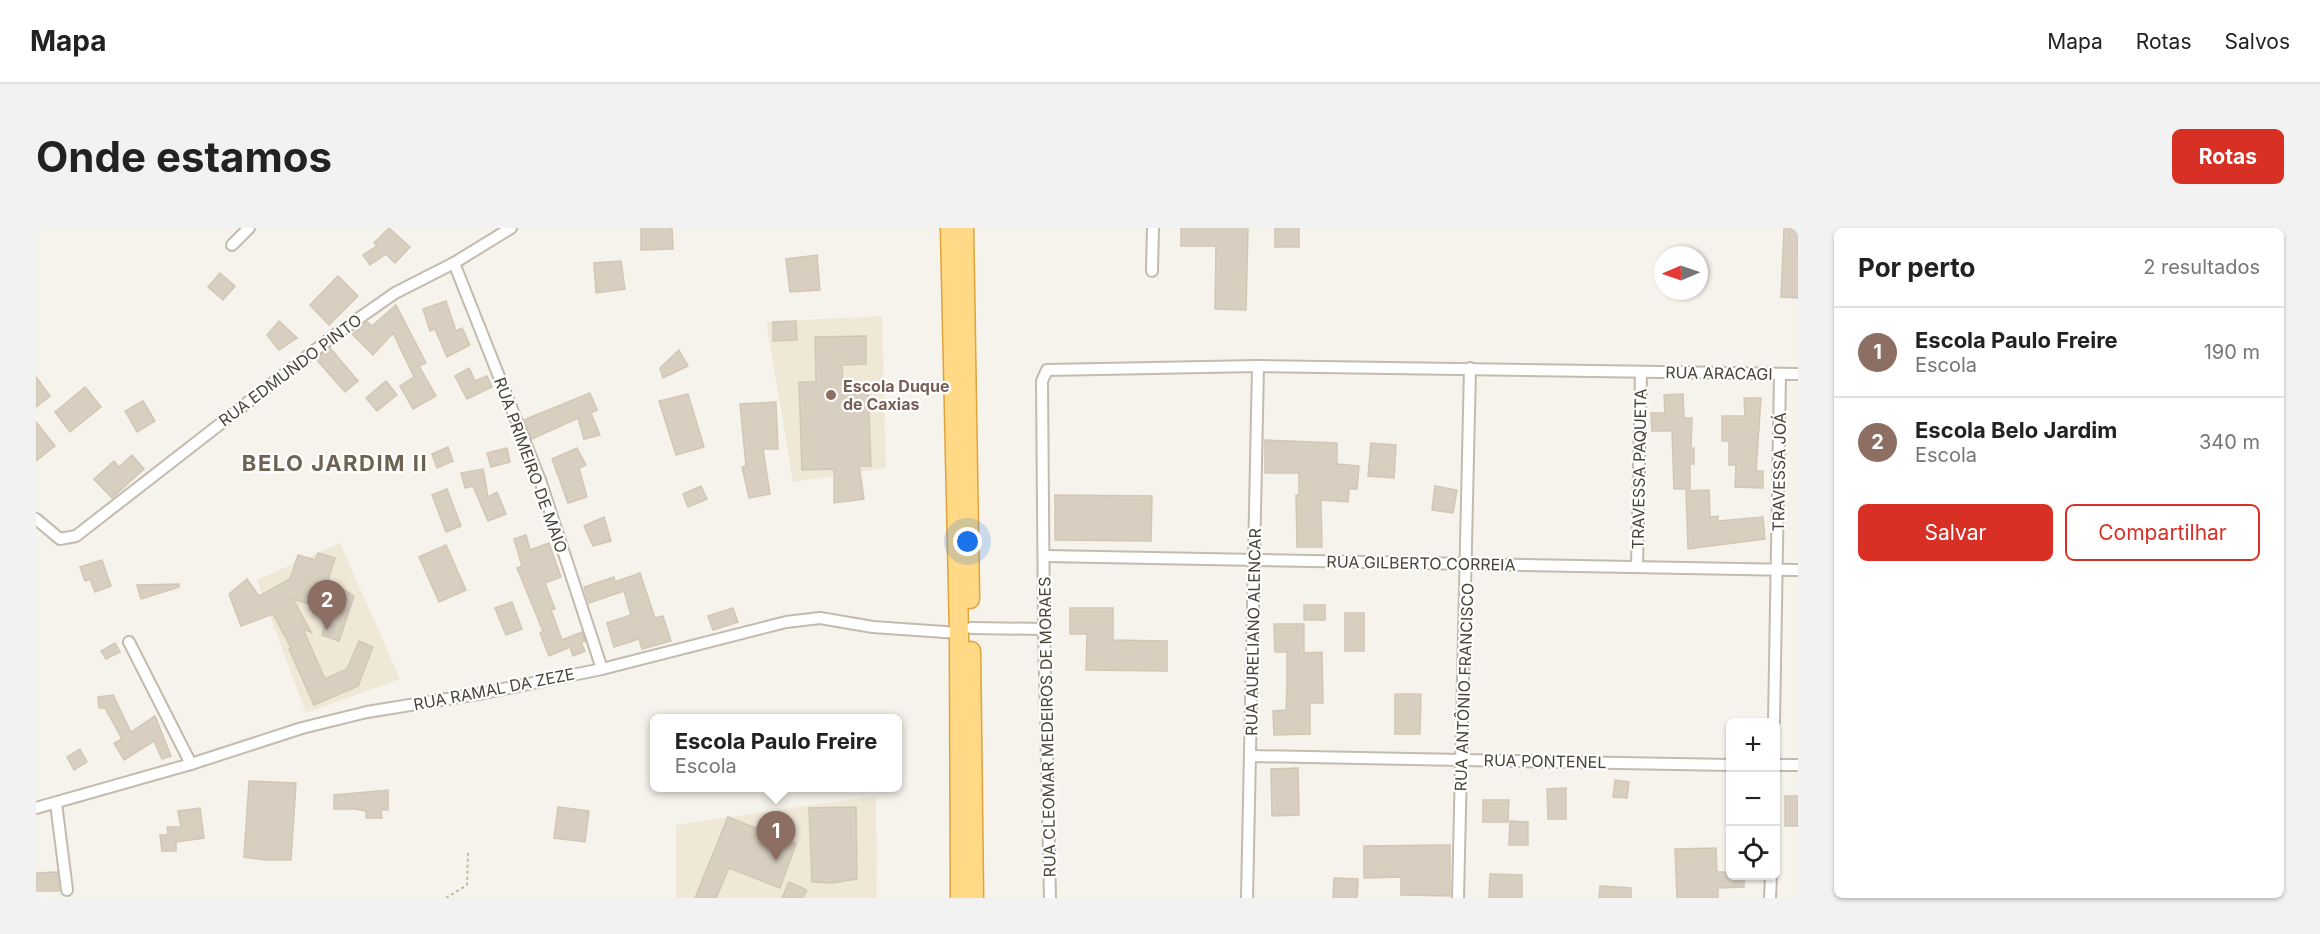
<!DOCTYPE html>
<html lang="pt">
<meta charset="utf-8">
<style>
:root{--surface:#fff;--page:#f2f2f2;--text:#222;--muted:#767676;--line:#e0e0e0;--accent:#d93025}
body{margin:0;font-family:Inter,sans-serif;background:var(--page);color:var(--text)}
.controls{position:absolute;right:18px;bottom:18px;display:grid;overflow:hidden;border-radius:9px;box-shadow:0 2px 4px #0004}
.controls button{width:54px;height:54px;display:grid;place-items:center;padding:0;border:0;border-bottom:2px solid var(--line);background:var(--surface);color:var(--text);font:30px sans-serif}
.compass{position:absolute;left:1618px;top:18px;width:54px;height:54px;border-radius:50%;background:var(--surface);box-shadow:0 2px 4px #0004;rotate:268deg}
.you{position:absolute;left:932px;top:314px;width:21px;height:21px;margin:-15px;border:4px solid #fff;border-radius:50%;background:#1a73e8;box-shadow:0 0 0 9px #1a73e833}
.badge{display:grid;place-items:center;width:39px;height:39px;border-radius:50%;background:var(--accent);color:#fff;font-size:20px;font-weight:700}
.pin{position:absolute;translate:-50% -50px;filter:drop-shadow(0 2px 3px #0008)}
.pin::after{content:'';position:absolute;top:32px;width:21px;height:18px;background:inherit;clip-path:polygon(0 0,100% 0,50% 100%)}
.popup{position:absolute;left:614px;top:486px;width:252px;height:78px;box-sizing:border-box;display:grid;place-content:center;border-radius:9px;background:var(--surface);filter:drop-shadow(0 2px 4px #0005);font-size:20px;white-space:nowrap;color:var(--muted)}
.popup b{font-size:22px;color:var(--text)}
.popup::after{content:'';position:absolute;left:50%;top:100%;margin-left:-12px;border:12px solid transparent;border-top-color:var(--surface)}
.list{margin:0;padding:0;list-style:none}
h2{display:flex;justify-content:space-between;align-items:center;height:78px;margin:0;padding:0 24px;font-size:26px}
h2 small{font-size:20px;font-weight:400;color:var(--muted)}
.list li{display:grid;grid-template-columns:39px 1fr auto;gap:18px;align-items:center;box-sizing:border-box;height:90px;padding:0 24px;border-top:2px solid var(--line)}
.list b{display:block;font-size:22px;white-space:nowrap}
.list p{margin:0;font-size:20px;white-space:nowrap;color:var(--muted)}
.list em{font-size:20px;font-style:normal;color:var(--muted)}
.actions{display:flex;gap:12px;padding:18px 24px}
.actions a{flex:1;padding:14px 0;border:2px solid var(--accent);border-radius:9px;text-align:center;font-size:21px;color:var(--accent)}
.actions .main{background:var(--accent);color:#fff}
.icon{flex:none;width:33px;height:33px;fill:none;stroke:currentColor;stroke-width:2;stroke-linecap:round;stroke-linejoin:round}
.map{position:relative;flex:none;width:1762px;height:670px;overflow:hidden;border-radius:9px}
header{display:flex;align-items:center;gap:36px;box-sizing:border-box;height:84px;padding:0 30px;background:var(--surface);border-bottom:2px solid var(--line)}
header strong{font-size:28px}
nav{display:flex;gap:33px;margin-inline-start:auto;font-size:21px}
.intro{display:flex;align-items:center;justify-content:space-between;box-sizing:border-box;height:144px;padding:0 36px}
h1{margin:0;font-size:42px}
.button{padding:15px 27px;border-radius:9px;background:var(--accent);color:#fff;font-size:21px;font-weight:700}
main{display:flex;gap:36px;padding:0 36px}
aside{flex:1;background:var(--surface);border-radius:9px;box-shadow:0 2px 4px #0004}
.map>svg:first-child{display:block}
.education{fill:#efe8d6}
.building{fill:#d8cfc1;stroke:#d3c7b4;stroke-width:1.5}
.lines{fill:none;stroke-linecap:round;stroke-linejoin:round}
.minor-casing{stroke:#c2bbae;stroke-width:14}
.trunk-casing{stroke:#e0a43c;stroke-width:21}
.path{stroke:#c4b79f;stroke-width:2;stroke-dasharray:3 3;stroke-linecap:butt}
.minor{stroke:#fff;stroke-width:10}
.trunk{stroke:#ffd985;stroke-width:18}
.education-dot{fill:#8d6e63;stroke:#fff;stroke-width:2}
.labels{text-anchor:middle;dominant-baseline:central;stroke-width:4.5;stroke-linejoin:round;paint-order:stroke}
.street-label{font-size:16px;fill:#4b4439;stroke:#fff}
.education-label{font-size:16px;font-weight:bold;fill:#785e54;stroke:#fff;text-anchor:start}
.district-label{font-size:22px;font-weight:bold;letter-spacing:1.5px;fill:#6e6250;stroke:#fff}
</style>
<header>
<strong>Mapa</strong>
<nav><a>Mapa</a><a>Rotas</a><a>Salvos</a></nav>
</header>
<div class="intro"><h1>Onde estamos</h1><a class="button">Rotas</a></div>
<main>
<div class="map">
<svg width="1762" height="670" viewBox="0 0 1762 670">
<rect width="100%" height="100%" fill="#f6f3ec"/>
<!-- education -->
<g class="education">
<polygon points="846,88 850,240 757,254 730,94"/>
<polygon points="304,315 364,451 270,485 221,352"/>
<polygon points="840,568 841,670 640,670 640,597"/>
</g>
<!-- building -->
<g class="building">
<polygon points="353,0 374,19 359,35 350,26 334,37 327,27 341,18 338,15"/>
<polygon points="605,0 636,0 637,21 605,22"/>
<polygon points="1145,0 1212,0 1210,82 1179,81 1180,18 1145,18"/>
<rect x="1239" y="0" width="24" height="19"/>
<polygon points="1748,0 1762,0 1762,70 1745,69"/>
<polygon points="781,27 784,62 754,64 750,31"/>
<polygon points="585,33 589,61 560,65 558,35"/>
<polygon points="184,45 199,58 187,72 172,59"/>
<polygon points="302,48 322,68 293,97 274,77"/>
<polygon points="410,73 420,103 426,100 434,117 411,129 399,101 394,103 387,81"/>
<polygon points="360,77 390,135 383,138 400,168 377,181 364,158 378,149 357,105 337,127 316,106 331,94 336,98"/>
<polygon points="243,93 261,110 243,122 231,107"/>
<polygon points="760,93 761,112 737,113 737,94"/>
<polygon points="830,108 830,136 806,137 807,159 832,158 835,238 823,238 828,271 798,275 798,241 766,242 763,154 780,154 779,109"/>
<polygon points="294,120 322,153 309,164 280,131"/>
<polygon points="643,122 652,138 627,150 624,140"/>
<polygon points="433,140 439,153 451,148 456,159 431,171 419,148"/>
<polygon points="0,149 14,168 0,179"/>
<polygon points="350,153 361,167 341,183 330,170"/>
<polygon points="49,159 65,179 34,204 19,184"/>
<polygon points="554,165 561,182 555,185 564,207 548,211 542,190 496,211 488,192"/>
<polygon points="652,166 668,219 640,227 623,173"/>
<polygon points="1647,166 1648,190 1656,190 1655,220 1658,220 1658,236 1654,236 1654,261 1638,261 1636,203 1616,203 1615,185 1629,185 1628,167"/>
<polygon points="1708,170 1725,170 1720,243 1727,243 1727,260 1699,259 1700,237 1693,237 1693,213 1686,213 1686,188 1709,188"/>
<polygon points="107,173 119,193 101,204 89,183"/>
<polygon points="740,174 742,221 727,221 734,266 713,270 706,239 710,238 704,176"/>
<polygon points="0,194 19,218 0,233"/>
<polygon points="1229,212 1301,215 1301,236 1323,238 1321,261 1313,261 1312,274 1285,272 1286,319 1261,319 1260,267 1263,267 1263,245 1229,245"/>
<polygon points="1335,215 1360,217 1358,250 1332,248"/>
<polygon points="412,219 417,233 401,240 396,226"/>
<polygon points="471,220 474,234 455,239 451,225"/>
<polygon points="541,220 550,237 543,240 551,269 532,275 516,231"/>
<polygon points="96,227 108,241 76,270 58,251 78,233 83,239"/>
<polygon points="447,241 452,269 461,264 470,286 452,293 437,258 429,260 425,245"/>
<polygon points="665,258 671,271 652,279 647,266"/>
<polygon points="1399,258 1421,262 1417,285 1396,282"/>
<polygon points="411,261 425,298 410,304 396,267"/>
<polygon points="1673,262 1674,289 1682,288 1682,293 1727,289 1729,311 1652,321 1650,263"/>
<polygon points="1019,267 1116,268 1115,313 1019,312"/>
<polygon points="568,289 575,313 557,318 548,298"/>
<polygon points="490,307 494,322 513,315 525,349 509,355 519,381 515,382 526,412 546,404 549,413 545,415 549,423 537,428 534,419 513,428 504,405 507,403 481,340 486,338 478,311"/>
<polygon points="410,317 430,362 403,374 383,329"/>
<polygon points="282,325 299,330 292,352 318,368 303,413 286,407 294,382 257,371 275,404 267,401 289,451 311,441 323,413 337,419 322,458 278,477 253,421 255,420 237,386 205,398 193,366 211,351 223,368 254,351 262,327 279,332"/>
<polygon points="66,332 75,358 59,364 54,351 49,353 44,339"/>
<polygon points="604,345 619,390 627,388 635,413 606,421 603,411 578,419 571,395 595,387 588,363 553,375 548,359 578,349 579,354"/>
<polygon points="143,356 143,359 105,371 101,357"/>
<polygon points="476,374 486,401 470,407 459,380"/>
<rect x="1268" y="377" width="21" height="15"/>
<polygon points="697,380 702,394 677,402 672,388"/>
<polygon points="1034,380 1077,380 1077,412 1131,413 1131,443 1050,442 1051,406 1034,406"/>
<rect x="1309" y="385" width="19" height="38"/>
<polygon points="1238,396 1268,396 1268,425 1286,424 1287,475 1274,475 1274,506 1238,507 1237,483 1250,482 1251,459 1251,424 1239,424"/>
<polygon points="79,415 84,424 70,431 65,423"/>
<polygon points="1359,466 1385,466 1384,506 1359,506"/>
<polygon points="77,467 95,504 119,488 135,528 126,531 118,513 88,532 78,515 86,511 69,480 63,480 62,469"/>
<polygon points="44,521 51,534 38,542 31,529"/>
<polygon points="1262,540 1263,587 1236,588 1235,541"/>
<polygon points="1579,552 1593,554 1591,570 1577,569"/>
<polygon points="213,553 260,555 255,632 229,632 208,629"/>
<polygon points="1530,560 1530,591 1512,591 1511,561"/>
<polygon points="352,562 352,582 345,582 346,590 330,590 330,583 319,581 298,581 298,567"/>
<rect x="1749" y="568" width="13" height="30"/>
<polygon points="1447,572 1473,572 1472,594 1447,594"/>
<polygon points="522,579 553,583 549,614 518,610"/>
<polygon points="820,579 821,651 796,655 776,654 773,580"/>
<polygon points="164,580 168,610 140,614 140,623 126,623 124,607 132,607 131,599 145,599 142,583"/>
<polygon points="692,589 760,616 744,660 693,640 680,670 659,670"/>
<polygon points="1474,593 1492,594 1492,617 1473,617"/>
<polygon points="1414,617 1414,668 1365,667 1365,649 1328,650 1328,618"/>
<polygon points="1680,620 1681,644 1695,644 1695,648 1708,648 1708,659 1682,660 1682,670 1641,670 1639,621"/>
<polygon points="21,644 23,663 0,663 0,645"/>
<polygon points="1454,646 1486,647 1486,670 1453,670"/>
<polygon points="1298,650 1322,651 1321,670 1297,670"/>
<polygon points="753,654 771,662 767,670 746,670"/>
<polygon points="1564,658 1595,660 1595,670 1563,670"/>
</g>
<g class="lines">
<defs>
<g id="minor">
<polyline points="196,17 213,0"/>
<polyline points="418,35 504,252 566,441"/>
<polyline points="1116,43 1117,0"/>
<polyline points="0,291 24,311 40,308 296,109 359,65 418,35 475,0"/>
<polyline points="1009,328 1762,342"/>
<polyline points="1601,338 1605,145"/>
<polyline points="935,400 1008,401"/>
<polyline points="93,414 155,536"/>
<polyline points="1738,494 1744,146"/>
<polyline points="1215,528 1694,537"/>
<polyline points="1740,537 1762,537"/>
<polyline points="20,575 31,662"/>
<polyline points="0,580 155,536 266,500 331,484 448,465 566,441 750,394 784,390 837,399 923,405"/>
<polyline points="1014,670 1008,401 1006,153 1011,142 1222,138 1762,146"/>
<polyline points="1211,670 1222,138"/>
<polyline points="1422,670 1434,140"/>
<polyline points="1734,670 1735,648"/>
</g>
<g id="trunk">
<polyline points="914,0 923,405 924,670"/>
<polyline points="928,0 934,371"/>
<polyline points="935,423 938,670"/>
</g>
</defs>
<!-- minor casing -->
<use href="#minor" class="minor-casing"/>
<!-- trunk casing -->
<use href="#trunk" class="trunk-casing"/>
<!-- path -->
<polyline class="path" points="410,670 431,657 432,625"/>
<!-- minor -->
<use href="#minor" class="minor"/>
<!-- trunk -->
<use href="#trunk" class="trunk"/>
</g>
<!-- markers -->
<circle class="education-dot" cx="795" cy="167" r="6"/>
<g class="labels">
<!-- street labels -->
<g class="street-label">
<text transform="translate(254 142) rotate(-37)">RUA EDMUNDO PINTO</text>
<text transform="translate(1683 145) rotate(1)">RUA ARACAGI</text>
<text transform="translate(495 237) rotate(70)">RUA PRIMEIRO DE MAIO</text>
<text transform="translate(1603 241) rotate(-89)">TRAVESSA PAQUETA</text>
<text transform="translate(1743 244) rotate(-89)">TRAVESSA JOÁ</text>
<text transform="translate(1385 335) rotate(1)">RUA GILBERTO CORREIA</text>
<text transform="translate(1217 404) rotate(-89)">RUA AURELIANO ALENCAR</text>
<text transform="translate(1428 459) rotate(-88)">RUA ANTÔNIO FRANCISCO</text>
<text transform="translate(458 461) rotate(-11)">RUA RAMAL DA ZEZE</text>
<text transform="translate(1011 499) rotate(-91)">RUA CLEOMAR MEDEIROS DE MORAES</text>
<text transform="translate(1509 533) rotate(1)">RUA PONTENEL</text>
</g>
<!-- education labels -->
<g class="education-label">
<text x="807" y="158">Escola Duque<tspan x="807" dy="18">de Caxias</tspan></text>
</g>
<!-- district labels -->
<g class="district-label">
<text x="299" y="235">BELO JARDIM II</text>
</g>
</g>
</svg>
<div class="controls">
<button>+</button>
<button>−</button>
<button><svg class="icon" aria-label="locate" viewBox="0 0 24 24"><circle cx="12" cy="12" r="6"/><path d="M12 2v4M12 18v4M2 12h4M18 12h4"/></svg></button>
</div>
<svg class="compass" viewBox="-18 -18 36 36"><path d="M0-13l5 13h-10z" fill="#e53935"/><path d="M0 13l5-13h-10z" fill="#767676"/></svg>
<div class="you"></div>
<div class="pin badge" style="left:740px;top:633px;background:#8d6e63">1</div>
<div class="popup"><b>Escola Paulo Freire</b>Escola</div>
<div class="pin badge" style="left:291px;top:402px;background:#8d6e63">2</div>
</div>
<aside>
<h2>Por perto<small>2 resultados</small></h2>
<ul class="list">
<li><span class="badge" style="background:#8d6e63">1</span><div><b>Escola Paulo Freire</b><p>Escola</p></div><em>190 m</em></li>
<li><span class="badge" style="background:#8d6e63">2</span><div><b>Escola Belo Jardim</b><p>Escola</p></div><em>340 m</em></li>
</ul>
<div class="actions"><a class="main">Salvar</a><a>Compartilhar</a></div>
</aside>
</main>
